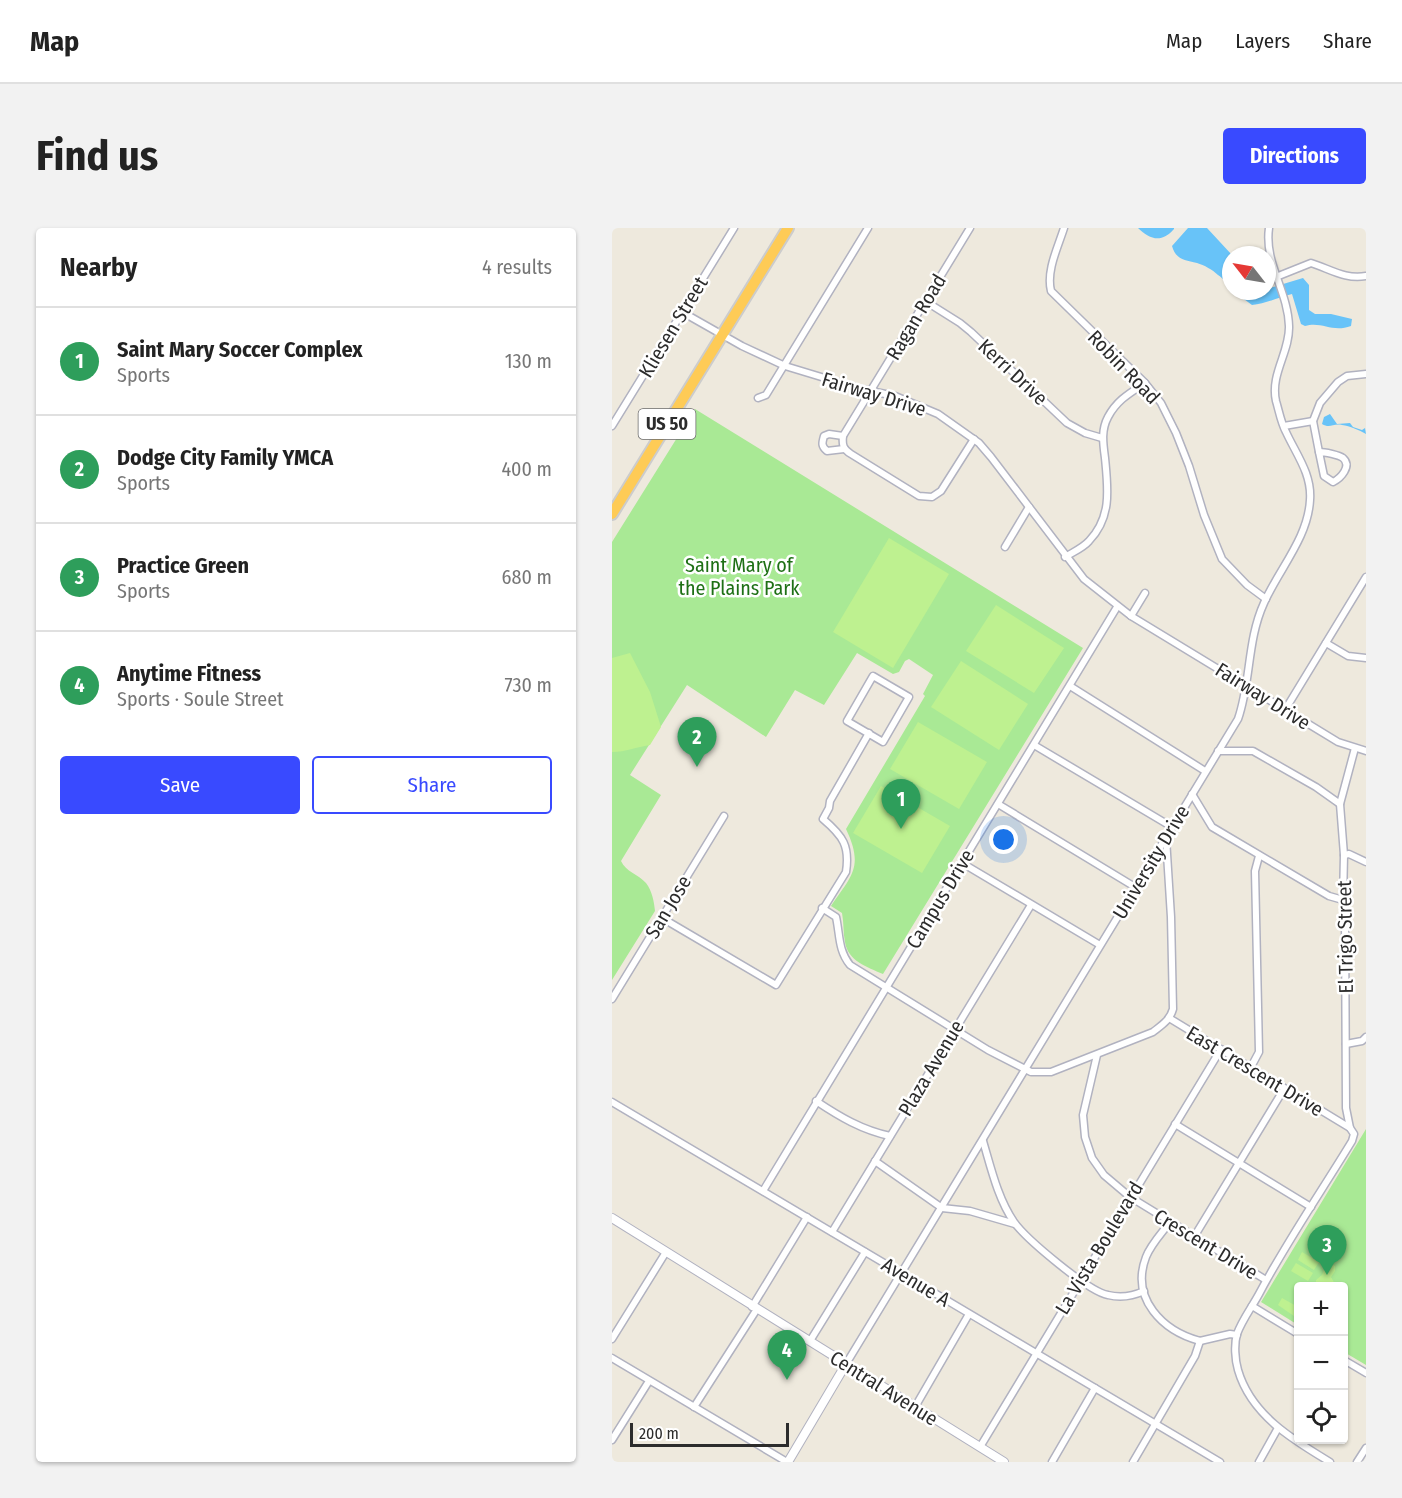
<!DOCTYPE html>
<meta charset="utf-8">
<style>
:root{--surface:#fff;--page:#f2f2f2;--text:#222;--muted:#767676;--line:#e0e0e0;--accent:#394aff}
body{margin:0;font-family:"Fira Sans Condensed",sans-serif;background:var(--page);color:var(--text)}
.controls{position:absolute;right:18px;bottom:18px;display:grid;overflow:hidden;border-radius:6px;box-shadow:0 2px 4px #0004}
.controls button{width:54px;height:54px;display:grid;place-items:center;padding:0;border:0;border-bottom:2px solid var(--line);background:var(--surface);color:var(--text);font:30px sans-serif}
.compass{position:absolute;left:610px;top:18px;width:54px;height:54px;border-radius:50%;background:var(--surface);box-shadow:0 2px 4px #0004;rotate:301deg}
.scale{position:absolute;left:18px;bottom:15px;width:159px;box-sizing:border-box;padding-left:6px;border:3px solid #2c2c2c;border-top:0;font-size:16px;line-height:21px;white-space:nowrap;color:#2c2c2c;-webkit-text-stroke:4px #fff;paint-order:stroke}
.you{position:absolute;left:392px;top:612px;width:21px;height:21px;margin:-15px;border:4px solid #fff;border-radius:50%;background:#1a73e8;box-shadow:0 0 0 9px #1a73e833}
.badge{display:grid;place-items:center;width:39px;height:39px;border-radius:50%;background:var(--accent);color:#fff;font-size:20px;font-weight:700}
.pin{position:absolute;translate:-50% -50px;filter:drop-shadow(0 2px 3px #0008)}
.pin::after{content:'';position:absolute;top:32px;width:21px;height:18px;background:inherit;clip-path:polygon(0 0,100% 0,50% 100%)}
.list{margin:0;padding:0;list-style:none}
h2{display:flex;justify-content:space-between;align-items:center;height:78px;margin:0;padding:0 24px;font-size:26px}
h2 small{font-size:20px;font-weight:400;color:var(--muted)}
.list li{display:grid;grid-template-columns:39px 1fr auto;gap:18px;align-items:center;box-sizing:border-box;height:108px;padding:0 24px;border-top:2px solid var(--line)}
.list b{display:block;font-size:22px;white-space:nowrap}
.list p{margin:0;font-size:20px;white-space:nowrap;color:var(--muted)}
.list em{font-size:20px;font-style:normal;color:var(--muted)}
.actions{display:flex;gap:12px;padding:18px 24px}
.actions a{flex:1;padding:14px 0;border:2px solid var(--accent);border-radius:6px;text-align:center;font-size:21px;color:var(--accent)}
.actions .main{background:var(--accent);color:#fff}
.icon{flex:none;width:33px;height:33px;fill:none;stroke:currentColor;stroke-width:2;stroke-linecap:round;stroke-linejoin:round}
.map{position:relative;flex:none;width:754px;height:1234px;overflow:hidden;border-radius:6px}
header{display:flex;align-items:center;gap:36px;box-sizing:border-box;height:84px;padding:0 30px;background:var(--surface);border-bottom:2px solid var(--line)}
header strong{font-size:28px}
nav{display:flex;gap:33px;margin-inline-start:auto;font-size:21px}
.intro{display:flex;align-items:center;justify-content:space-between;box-sizing:border-box;height:144px;padding:0 36px}
h1{margin:0;font-size:42px}
.button{padding:15px 27px;border-radius:6px;background:var(--accent);color:#fff;font-size:21px;font-weight:700}
main{display:flex;gap:36px;padding:0 36px}
aside{flex:1;background:var(--surface);border-radius:6px;box-shadow:0 2px 4px #0004}
.map>svg:first-child{display:block}
.green{fill:#a9e995}
.pitch{fill:#bef190}
.water{fill:#68c3f8}
.lines{fill:none;stroke-linecap:round;stroke-linejoin:round}
.minor-casing{stroke:#b1b2c0;stroke-width:9}
.tertiary-casing{stroke:#b1b2c0;stroke-width:10}
.trunk-casing{stroke:#ccc;stroke-width:14}
.minor{stroke:#fff;stroke-width:6}
.tertiary{stroke:#fff;stroke-width:8}
.trunk{stroke:#fecb56;stroke-width:10}
.labels{text-anchor:middle;dominant-baseline:central;stroke-width:5;stroke-linejoin:round;paint-order:stroke}
.shield{fill:#fff;stroke:#6b6b6b;stroke-width:1.5}
.shield-label{font-size:18px;font-weight:bold;fill:#2c2c2c}
.street-label{font-size:20px;fill:#2c2c2c;stroke:#fff}
.park-label{font-size:20px;fill:#1e7015;stroke:#fff}
</style>
<header>
<strong>Map</strong>
<nav><a>Map</a><a>Layers</a><a>Share</a></nav>
</header>
<div class="intro"><h1>Find us</h1><a class="button">Directions</a></div>
<main>
<aside>
<h2>Nearby<small>4 results</small></h2>
<ul class="list">
<li><span class="badge" style="background:#2e9e5b">1</span><div><b>Saint Mary Soccer Complex</b><p>Sports</p></div><em>130 m</em></li>
<li><span class="badge" style="background:#2e9e5b">2</span><div><b>Dodge City Family YMCA</b><p>Sports</p></div><em>400 m</em></li>
<li><span class="badge" style="background:#2e9e5b">3</span><div><b>Practice Green</b><p>Sports</p></div><em>680 m</em></li>
<li><span class="badge" style="background:#2e9e5b">4</span><div><b>Anytime Fitness</b><p>Sports · Soule Street</p></div><em>730 m</em></li>
</ul>
<div class="actions"><a class="main">Save</a><a>Share</a></div>
</aside>
<div class="map">
<svg width="754" height="1234" viewBox="0 0 754 1234">
<rect width="100%" height="100%" fill="#eee9dd"/>
<!-- green -->
<g class="green">
<path d="M83,181L471,420L271,746C255,739 236,733 233,714C231,705 232,695 230,685L219,678C240,647 252,639 234,601L313,468L311,466L321,447L297,431L293,433L287,444L281,446L245,425L212,477L183,462L154,509L75,457L18,547L49,567L9,633C14,644 26,646 34,655C40,663 42,673 43,683L0,752V314Z"/>
<polygon points="754,901 754,1137 732,1124 732,1058 686,1058 686,1097 649,1074"/>
</g>
<!-- pitch -->
<g class="pitch">
<polygon points="277,310 337,346 281,440 221,404"/>
<polygon points="384,377 452,420 422,465 354,423"/>
<path d="M18,425L38,464L49,499L38,517C24,519 14,524 0,524V430Z"/>
<polygon points="349,433 416,476 387,522 319,479"/>
<polygon points="306,494 375,534 347,581 278,541"/>
<polygon points="269,558 338,598 310,645 241,605"/>
<circle cx="709" cy="1014" r="9"/>
<polygon points="690,1024 707,1034 702,1042 686,1032"/>
<polygon points="684,1035 701,1045 696,1053 679,1043"/>
<polygon points="719,1035 723,1038 723,1043 719,1049 724,1058 704,1058 704,1052 710,1047 713,1039"/>
<polygon points="670,1070 686,1079 682,1088 666,1077"/>
</g>
<!-- water -->
<g class="water">
<path d="M526,0H562V1C550,15 538,12 526,0Z"/>
<path d="M576,0H595L620,27L619,61C615,56 611,50 606,47C601,42 592,37 585,35C573,32 564,32 560,18Z"/>
<path d="M691,50L697,57V82L703,86H719L740,91L739,98C720,105 710,93 693,98L689,96L680,66C667,69 653,76 640,77L621,63H655V61Z"/>
<path d="M718,186L725,196L738,195L741,199L750,202L753,200L754,206C747,202 738,198 730,197C721,195 718,201 710,196L712,189Z"/>
</g>
<g class="lines">
<defs>
<g id="minor">
<path d="M358,0L231,208C230,217 231,221 239,226L307,268L320,269L329,263L362,211"/>
<path d="M452,0C446,19 434,43 439,63L533,155L549,175L564,205L577,238L592,287L610,331L635,357L654,371"/>
<path d="M664,49L699,35C718,41 734,52 754,48"/>
<polyline points="313,73 348,95 359,104 455,195 473,205 490,210"/>
<polyline points="70,84 130,118 173,138 249,161 283,168 326,186 367,215 379,229 472,351 519,388 726,514 754,523"/>
<polyline points="146,170 154,167 256,0"/>
<polyline points="0,198 122,0"/>
<polyline points="672,198 701,193"/>
<path d="M231,208L217,206L212,208C210,215 209,218 215,223L232,221"/>
<polyline points="707,224 701,193 708,175 726,154 735,148 754,146"/>
<path d="M707,224C713,224 727,227 731,230C740,238 729,250 721,254L712,248Z"/>
<polyline points="393,319 417,279"/>
<path d="M453,329C461,324 471,320 477,313C500,289 496,261 493,230C491,215 489,202 496,189C505,172 518,165 533,155"/>
<polyline points="519,388 533,365"/>
<polyline points="714,415 736,428 754,430"/>
<polygon points="261,448 297,469 271,514 235,493"/>
<polyline points="458,458 593,543"/>
<polyline points="673,482 754,349"/>
<polyline points="422,517 560,599"/>
<polyline points="606,523 641,523 704,559 728,576"/>
<polyline points="580,566 600,599 717,668 731,672"/>
<polyline points="386,576 523,659"/>
<polyline points="732,627 737,626 754,634"/>
<polyline points="350,635 488,717"/>
<path d="M210,680L224,689C228,707 226,722 238,737L376,822L419,844H439L541,804C550,797 558,792 561,781L559,689L554,610"/>
<path d="M50,690L164,757L234,644C238,618 231,608 211,591L217,580L218,573L257,505"/>
<polyline points="0,771 112,588"/>
<polyline points="557,790 738,900"/>
<polyline points="734,816 750,813 754,809"/>
<polyline points="485,827 471,887 473,909 480,930 492,947 518,969 654,1052"/>
<polyline points="639,839 647,824 643,643 647,628"/>
<path d="M204,873C228,889 250,902 278,908"/>
<polyline points="0,874 608,1234"/>
<polyline points="563,896 699,979"/>
<path d="M371,913C379,940 386,971 402,994C414,1011 477,1064 496,1067C508,1070 521,1068 532,1063"/>
<polyline points="263,933 330,980 358,983 403,996"/>
<polyline points="151,963 505,379"/>
<path d="M558,994C550,1005 539,1016 534,1029C518,1071 551,1103 588,1113"/>
<polyline points="220,1004 419,677"/>
<polyline points="582,1009 672,861"/>
<polyline points="640,1078 686,1106"/>
<polyline points="140,1079 195,989"/>
<polyline points="0,1111 54,1024"/>
<polyline points="198,1113 253,1024"/>
<polyline points="588,1113 618,1106 625,1107"/>
<polyline points="0,1130 175,1234"/>
<polyline points="732,1132 754,1145"/>
<path d="M234,1136L626,491C639,454 635,412 652,375C667,341 696,310 698,272C700,246 684,226 674,204C669,195 667,183 664,173C658,146 678,124 677,98C676,63 652,35 657,0"/>
<polyline points="82,1179 145,1081"/>
<polyline points="303,1179 357,1086"/>
<polyline points="0,1212 37,1153"/>
<polyline points="368,1219 609,821"/>
<polyline points="440,1234 483,1160"/>
<polyline points="521,1234 583,1128 588,1113"/>
<polyline points="647,1234 666,1200"/>
<path d="M718,1234C681,1212 639,1187 626,1142C623,1132 622,1116 625,1106C630,1092 640,1079 647,1066C675,1013 709,964 740,913L742,906L738,900L734,880L733,689L731,672L732,627L728,576L743,520"/>
<polyline points="745,1234 754,1220"/>
</g>
<g id="tertiary">
<polyline points="0,990 392,1234"/>
<polyline points="176,1234 234,1136"/>
</g>
<polyline id="trunk" points="0,286 176,0"/>
</defs>
<!-- minor casing -->
<use href="#minor" class="minor-casing"/>
<!-- tertiary casing -->
<use href="#tertiary" class="tertiary-casing"/>
<!-- trunk casing -->
<use href="#trunk" class="trunk-casing"/>
<!-- minor -->
<use href="#minor" class="minor"/>
<!-- tertiary -->
<use href="#tertiary" class="tertiary"/>
<!-- trunk -->
<use href="#trunk" class="trunk"/>
</g>
<g class="labels">
<!-- shield labels -->
<rect class="shield" x="26.5" y="181" width="57" height="30" rx="4.5"/>
<g class="shield-label">
<text x="55" y="196">US 50</text>
</g>
<!-- street labels -->
<g class="street-label">
<text transform="translate(304 89) rotate(-59)">Ragan Road</text>
<text transform="translate(61 99) rotate(-59)">Kliesen Street</text>
<text transform="translate(512 139) rotate(46)">Robin Road</text>
<text transform="translate(401 144) rotate(43)">Kerri Drive</text>
<text transform="translate(262 166) rotate(17)">Fairway Drive</text>
<text transform="translate(651 468) rotate(32)">Fairway Drive</text>
<text transform="translate(539 634) rotate(-59)">University Drive</text>
<text transform="translate(328 671) rotate(-59)">Campus Drive</text>
<text transform="translate(56 679) rotate(-59)">San Jose</text>
<text transform="translate(733 709) rotate(-91)">El Trigo Street</text>
<text transform="translate(319 840) rotate(-59)">Plaza Avenue</text>
<text transform="translate(643 843) rotate(31)">East Crescent Drive</text>
<text transform="translate(594 1016) rotate(31)">Crescent Drive</text>
<text transform="translate(487 1020) rotate(-59)">La Vista Boulevard</text>
<text transform="translate(304 1054) rotate(31)">Avenue A</text>
<text transform="translate(272 1160) rotate(32)">Central Avenue</text>
</g>
<!-- park labels -->
<g class="park-label">
<text x="127" y="337">Saint Mary of<tspan x="127" dy="23">the Plains Park</tspan></text>
</g>
</g>
</svg>
<div class="controls">
<button>+</button>
<button>−</button>
<button><svg class="icon" aria-label="locate" viewBox="0 0 24 24"><circle cx="12" cy="12" r="6"/><path d="M12 2v4M12 18v4M2 12h4M18 12h4"/></svg></button>
</div>
<svg class="compass" viewBox="-18 -18 36 36"><path d="M0-13l5 13h-10z" fill="#e53935"/><path d="M0 13l5-13h-10z" fill="#767676"/></svg>
<div class="scale">200 m</div>
<div class="you"></div>
<div class="pin badge" style="left:289px;top:601px;background:#2e9e5b">1</div>
<div class="pin badge" style="left:85px;top:539px;background:#2e9e5b">2</div>
<div class="pin badge" style="left:715px;top:1047px;background:#2e9e5b">3</div>
<div class="pin badge" style="left:175px;top:1152px;background:#2e9e5b">4</div>
</div>
</main>
